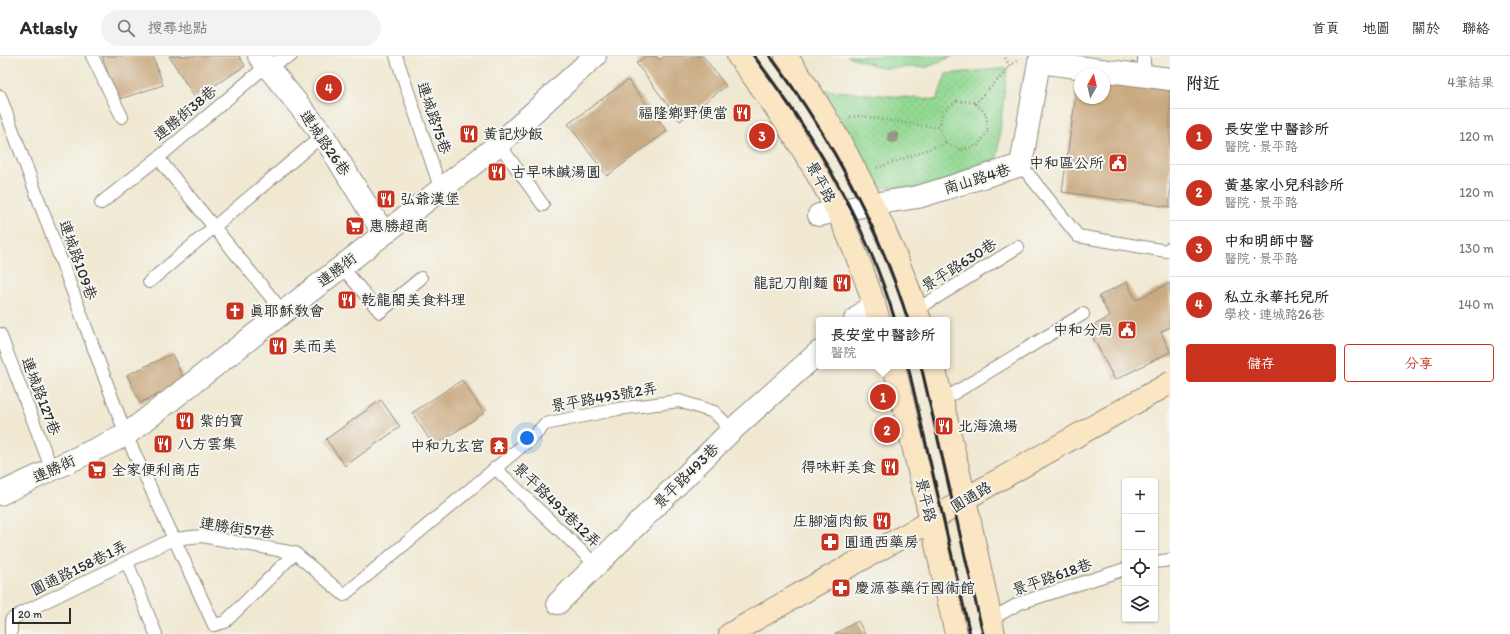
<!DOCTYPE html>
<html lang="zh-TW">
<meta charset="utf-8">
<style>
:root{--surface:#fff;--page:#f2f2f3;--text:#2b2b33;--muted:#7c7c81;--line:#e1e1e2;--accent:#c8321e}
body{margin:0;font-family:Itim,"LXGW WenKai TC",sans-serif;background:var(--page);color:var(--text)}
.controls{position:absolute;right:12px;bottom:12px;display:grid;overflow:hidden;border-radius:4px;box-shadow:0 1px 3px #0004}
.controls button{width:36px;height:36px;display:grid;place-items:center;padding:0;border:0;border-bottom:1px solid var(--line);background:var(--surface);color:var(--text);font:20px sans-serif}
.compass{position:absolute;left:1074px;top:12px;width:36px;height:36px;border-radius:50%;background:var(--surface);box-shadow:0 1px 3px #0004;rotate:8deg}
.scale{position:absolute;left:12px;bottom:10px;width:59px;box-sizing:border-box;padding-left:4px;border:2px solid #2b2b2b;border-top:0;font-size:11px;line-height:14px;white-space:nowrap;color:#2b2b2b;-webkit-text-stroke:3px #f6f6f2;paint-order:stroke}
.you{position:absolute;left:527px;top:382px;width:14px;height:14px;margin:-10px;border:3px solid #fff;border-radius:50%;background:#1a73e8;box-shadow:0 0 0 6px #1a73e833}
.badge{display:grid;place-items:center;width:26px;height:26px;border-radius:50%;background:var(--accent);color:#fff;font-size:13px;font-weight:700}
.pin{position:absolute;translate:-50% -50%;border:2px solid #fff;box-shadow:0 1px 4px #0006}
.popup{position:absolute;left:816px;top:261px;width:134px;height:52px;box-sizing:border-box;display:grid;place-content:center;border-radius:4px;background:var(--surface);filter:drop-shadow(0 1px 3px #0005);font-size:13px;white-space:nowrap;color:var(--muted)}
.popup b{font-size:15px;color:var(--text)}
.popup::after{content:'';position:absolute;left:50%;top:100%;margin-left:-8px;border:8px solid transparent;border-top-color:var(--surface)}
.list{margin:0;padding:0;list-style:none}
h2{display:flex;justify-content:space-between;align-items:center;height:52px;margin:0;padding:0 16px;font-size:17px}
h2 small{font-size:13px;font-weight:400;color:var(--muted)}
.list li{display:grid;grid-template-columns:26px 1fr auto;gap:12px;align-items:center;box-sizing:border-box;height:56px;padding:0 16px;border-top:1px solid var(--line)}
.list b{display:block;font-size:15px;white-space:nowrap}
.list p{margin:0;font-size:13px;white-space:nowrap;color:var(--muted)}
.list em{font-size:13px;font-style:normal;color:var(--muted)}
.actions{display:flex;gap:8px;padding:12px 16px}
.actions a{flex:1;padding:9px 0;border:1px solid var(--accent);border-radius:4px;text-align:center;font-size:14px;color:var(--accent)}
.actions .main{background:var(--accent);color:#fff}
.icon{flex:none;width:22px;height:22px;fill:none;stroke:currentColor;stroke-width:2;stroke-linecap:round;stroke-linejoin:round}
.map{position:relative;flex:none;width:1170px;height:578px;overflow:hidden}
header{display:flex;align-items:center;gap:24px;box-sizing:border-box;height:56px;padding:0 20px;background:var(--surface);border-bottom:1px solid var(--line)}
header strong{font-size:19px}
nav{display:flex;gap:22px;margin-inline-start:auto;font-size:14px}
.search{width:280px;height:36px;background:var(--page);display:flex;align-items:center;gap:10px;box-sizing:border-box;padding:0 14px;border-radius:22px;color:var(--muted);font-size:15px}
main{display:flex}
aside{flex:1;background:var(--surface)}
.map>svg:first-child{display:block}
.park{fill:url(#park-dots);stroke:#5e825e}
.pitch{fill:#92d892;stroke:#5e825e}
.building{fill:#c9a980}
.lines{fill:none;stroke-linecap:round;stroke-linejoin:round}
.lane-casing{stroke:#8e8a7e;stroke-width:14}
.street-casing{stroke:#8e8a7e;stroke-width:24}
.secondary-casing{stroke:#8e8a7e;stroke-width:24}
.path{stroke:#8e8a7e;stroke-width:2.5;stroke-dasharray:1 3;stroke-linecap:butt}
.lane{stroke:#fff;stroke-width:12}
.street{stroke:#fff;stroke-width:22}
.secondary{stroke:#fbe6c4;stroke-width:22}
.rail{stroke:#2b2b2b;stroke-width:3}
.tree{fill:#929884}
.labels{text-anchor:middle;dominant-baseline:central;stroke-width:4;stroke-linejoin:round;paint-order:stroke}
.street-label{font-size:15px;fill:#2b2b2b;stroke:#f6f6f2}
.poi-label{font-size:15px;fill:#2b2b2b;stroke:#f6f6f2;text-anchor:start}
</style>
<header>
<strong>Atlasly</strong>
<div class="search"><svg class="icon" aria-label="search" viewBox="0 0 24 24"><circle cx="10" cy="10" r="6"/><path d="M15 15l6 6"/></svg>搜尋地點</div>
<nav><a>首頁</a><a>地圖</a><a>關於</a><a>聯絡</a></nav>
</header>
<main>
<div class="map">
<svg width="1170" height="578" viewBox="0 0 1170 578">
<defs>
<pattern id="park-dots" width="8" height="8" patternUnits="userSpaceOnUse"><rect width="8" height="8" fill="#92d892"/><path d="M2 2h.1M6 6h.1" fill="none" stroke="#7eba7e" stroke-width="1.8" stroke-linecap="round"/></pattern>
</defs>
<rect width="100%" height="100%" fill="#f6f6f2"/>
<filter id="ink" filterUnits="userSpaceOnUse"><feTurbulence type="fractalNoise" baseFrequency=".025" numOctaves="2"/><feDisplacementMap in="SourceGraphic" scale="8" xChannelSelector="R" yChannelSelector="G"/><feConvolveMatrix kernelMatrix="1 2 1 2 8 2 1 2 1" color-interpolation-filters="sRGB"/></filter>
<filter id="wash" filterUnits="userSpaceOnUse"><feTurbulence type="fractalNoise" baseFrequency=".012" numOctaves="4" result="noise"/><feDisplacementMap in="SourceGraphic" scale="16" xChannelSelector="R" yChannelSelector="G"/><feGaussianBlur stdDeviation="0.9" result="paint"/><feColorMatrix in="noise" values="0 0 0 0 0 0 0 0 0 0 0 0 0 0 0 0 0 1.4 0 .05"/><feComposite in="paint" operator="in"/></filter>
<g filter="url(#wash)">
<rect width="100%" height="100%" fill="#f0e8d1"/>
<!-- park -->
<polygon class="park" points="1007,12 997,102 928,133 878,131 824,34 937,44 946,18"/>
<!-- pitch -->
<polygon class="pitch" points="847,0 953,0 928,11 882,12"/>
<g id="blocks">
<!-- building -->
<g class="building">
<polygon points="102,0 153,0 163,29 117,44"/>
<polygon points="169,0 239,0 245,10 195,42"/>
<polygon points="646,0 656,0 659,4 665,0 703,0 726,30 680,65 636,7"/>
<polygon points="1079,17 1080,42 1104,42 1104,21 1170,31 1170,151 1062,136"/>
<polygon points="628,24 667,75 607,120 568,68"/>
<polygon points="1127,226 1136,244 1170,227 1170,271 1161,276 1170,296 1115,324 1088,272 1110,261 1099,240"/>
<polygon points="172,298 185,326 140,347 127,319"/>
<polygon points="462,324 484,357 434,390 412,357"/>
<polygon points="381,344 400,371 345,410 326,383"/>
<polygon points="858,565 865,578 835,578"/>
</g>
</g>
</g>
<g filter="url(#ink)">
<use href="#blocks" fill-opacity="0" stroke="#8e8a7e" stroke-width="1"/>
<g class="lines">
<defs>
<g id="lane">
<polyline points="92,0 122,61"/>
<polyline points="396,0 441,134"/>
<polyline points="1144,20 1144,0"/>
<polyline points="0,40 126,379 214,569 225,566 295,497"/>
<polyline points="499,88 543,149"/>
<polyline points="1021,109 1078,180 1166,195 1170,192"/>
<polyline points="101,147 158,102"/>
<polyline points="342,211 380,256 421,222"/>
<polyline points="149,226 323,79"/>
<polyline points="916,254 1018,191"/>
<polyline points="283,256 158,102 266,10 291,0"/>
<polyline points="0,278 52,414"/>
<polyline points="943,344 1083,258"/>
<polyline points="495,412 596,509"/>
<polyline points="127,506 156,578"/>
<polyline points="1155,506 1170,504"/>
<polyline points="991,563 1020,547 1125,513"/>
<polyline points="11,578 11,564 20,558 173,483 202,480 295,497 344,539 534,380 545,368 618,353 679,345 714,356 732,374"/>
</g>
<g id="street">
<polyline points="259,0 323,79 384,178"/>
<polyline points="819,159 872,148 918,141 1021,109 1039,6 1170,23"/>
<polyline points="855,264 874,247"/>
<polyline points="0,438 126,379 499,88 595,0"/>
<polyline points="558,547 732,374 819,296"/>
</g>
<g id="secondary">
<path d="M738,0C770,42 800,86 825,132C848,173 865,219 879,264"/>
<path d="M786,0C800,19 812,38 824,58C863,123 895,192 920,264"/>
<polyline points="894,310 931,465 956,578"/>
<polyline points="934,310 965,443 994,578"/>
<polyline points="730,578 817,528 931,465 965,443 1170,327"/>
</g>
</defs>
<!-- lane casing -->
<use href="#lane" class="lane-casing"/>
<!-- street casing -->
<use href="#street" class="street-casing"/>
<!-- secondary casing -->
<use href="#secondary" class="secondary-casing"/>
<!-- path -->
<g class="path">
<polyline points="1009,10 1019,4"/>
<polygon points="957,45 974,46 986,58 988,75 978,89 962,94 946,87 939,72 943,55"/>
<path d="M975,48C986,35 999,24 1010,10L1004,0"/>
<polyline points="850,61 860,60 939,72"/>
<polyline points="877,112 946,87"/>
</g>
<!-- lane -->
<use href="#lane" class="lane"/>
<!-- street -->
<use href="#street" class="street"/>
<!-- secondary -->
<use href="#secondary" class="secondary"/>
<!-- rail -->
<g class="rail">
<path d="M754,0C816,82 865,165 895,264"/>
<path d="M770,0C830,80 878,169 908,264"/>
<polyline points="908,310 970,578"/>
<polyline points="921,310 983,578"/>
</g>
</g>
<!-- trees -->
<circle class="tree" cx="893" cy="81" r="6"/>
</g>
<!-- icons -->
<defs>
<symbol id="restaurant-square" viewBox="-11 -11 22 22"><rect x="-9" y="-9" width="18" height="18" rx="4" fill="#c8321e" stroke="#f6f6f2"/><path d="M-5-6h1v4h1v-4h1v4h1v-4h1v5L-1.5 .5V6h-2V.5L-5-1ZM5-6V6H3V1.5H1.5Q1.5-4 5-6Z" fill="#fff"/></symbol>
<symbol id="civic-square" viewBox="-11 -11 22 22"><rect x="-9" y="-9" width="18" height="18" rx="4" fill="#c8321e" stroke="#f6f6f2"/><path d="M-.6-6.5H3V-4.5H.6V-3L4-1V1h2V6H-6V1h2V-1L-.6-3ZM-1.2 2.5V6h2.4V2.5Z" fill="#fff"/></symbol>
<symbol id="supermarket-square" viewBox="-11 -11 22 22"><rect x="-9" y="-9" width="18" height="18" rx="4" fill="#c8321e" stroke="#f6f6f2"/><path d="M-6-5.5h2.5l.6 2H6L4.5 2H-2.5L-4.4-4H-6ZM-1.5 3.2a1.3 1.3 0 1 0 .1 0ZM3 3.2a1.3 1.3 0 1 0 .1 0Z" fill="#fff"/></symbol>
<symbol id="church-square" viewBox="-11 -11 22 22"><rect x="-9" y="-9" width="18" height="18" rx="4" fill="#c8321e" stroke="#f6f6f2"/><path d="M-1.2-6h2.4v3.5h3.3v2.4h-3.3V6h-2.4V-.1h-3.3v-2.4h3.3Z" fill="#fff"/></symbol>
<symbol id="temple-square" viewBox="-11 -11 22 22"><rect x="-9" y="-9" width="18" height="18" rx="4" fill="#c8321e" stroke="#f6f6f2"/><path d="M0-6L5-2H3V0L6.5 2.5H4V6H1.5V3h-3V6H-4V2.5H-6.5L-3 0V-2H-5Z" fill="#fff"/></symbol>
<symbol id="pharmacy-square" viewBox="-11 -11 22 22"><rect x="-9" y="-9" width="18" height="18" rx="4" fill="#c8321e" stroke="#f6f6f2"/><path d="M-2-6h4v4h4v4h-4v4h-4v-4h-4v-4h4Z" fill="#fff"/></symbol>
</defs>
<g fill-rule="evenodd">
<use href="#restaurant-square" x="731" y="46" width="22" height="22"/>
<use href="#restaurant-square" x="458" y="67" width="22" height="22"/>
<use href="#civic-square" x="1107" y="96" width="22" height="22"/>
<use href="#restaurant-square" x="486" y="105" width="22" height="22"/>
<use href="#restaurant-square" x="375" y="132" width="22" height="22"/>
<use href="#supermarket-square" x="344" y="159" width="22" height="22"/>
<use href="#restaurant-square" x="831" y="216" width="22" height="22"/>
<use href="#restaurant-square" x="336" y="233" width="22" height="22"/>
<use href="#church-square" x="224" y="244" width="22" height="22"/>
<use href="#civic-square" x="1116" y="263" width="22" height="22"/>
<use href="#restaurant-square" x="267" y="279" width="22" height="22"/>
<use href="#restaurant-square" x="174" y="354" width="22" height="22"/>
<use href="#restaurant-square" x="933" y="359" width="22" height="22"/>
<use href="#restaurant-square" x="152" y="377" width="22" height="22"/>
<use href="#temple-square" x="488" y="379" width="22" height="22"/>
<use href="#restaurant-square" x="879" y="400" width="22" height="22"/>
<use href="#supermarket-square" x="86" y="403" width="22" height="22"/>
<use href="#restaurant-square" x="871" y="454" width="22" height="22"/>
<use href="#pharmacy-square" x="819" y="475" width="22" height="22"/>
<use href="#pharmacy-square" x="830" y="521" width="22" height="22"/>
</g>
<g class="labels">
<!-- street labels -->
<g class="street-label">
<text transform="translate(185 57) rotate(-40)">連勝街38巷</text>
<text transform="translate(434 62) rotate(71)">連城路75巷</text>
<text transform="translate(325 87) rotate(55)">連城路26巷</text>
<text transform="translate(977 123) rotate(-17)">南山路4巷</text>
<text transform="translate(821 126) rotate(62)">景平路</text>
<text transform="translate(78 204) rotate(70)">連城路109巷</text>
<text transform="translate(959 209) rotate(-32)">景平路630巷</text>
<text transform="translate(337 214) rotate(-38)">連勝街</text>
<text transform="translate(41 340) rotate(69)">連城路127巷</text>
<text transform="translate(604 341) rotate(-10)">景平路493號2弄</text>
<text transform="translate(54 413) rotate(-25)">連勝街</text>
<text transform="translate(686 420) rotate(-45)">景平路493巷</text>
<text transform="translate(971 441) rotate(-31)">圓通路</text>
<text transform="translate(926 444) rotate(77)">景平路</text>
<text transform="translate(557 449) rotate(44)">景平路493巷12弄</text>
<text transform="translate(237 472) rotate(8)">連勝街57巷</text>
<text transform="translate(79 512) rotate(-26)">圓通路158巷1弄</text>
<text transform="translate(1052 521) rotate(-19)">景平路618巷</text>
</g>
<!-- poi labels -->
<g class="poi-label">
<text x="728" y="57" text-anchor="end">福隆鄉野便當</text>
<text x="483" y="78">黃記炒飯</text>
<text x="1104" y="107" text-anchor="end">中和區公所</text>
<text x="511" y="116">古早味鹹湯圓</text>
<text x="400" y="143">弘爺漢堡</text>
<text x="369" y="170">惠勝超商</text>
<text x="828" y="227" text-anchor="end">龍記刀削麵</text>
<text x="361" y="244">乾龍閣美食料理</text>
<text x="249" y="255">真耶穌教會</text>
<text x="1113" y="274" text-anchor="end">中和分局</text>
<text x="292" y="290">美而美</text>
<text x="199" y="365">紫的寶</text>
<text x="958" y="370">北海漁場</text>
<text x="177" y="388">八方雲集</text>
<text x="485" y="390" text-anchor="end">中和九玄宮</text>
<text x="876" y="411" text-anchor="end">得味軒美食</text>
<text x="111" y="414">全家便利商店</text>
<text x="868" y="465" text-anchor="end">庄腳滷肉飯</text>
<text x="844" y="486">圓通西藥房</text>
<text x="855" y="532">慶源蔘藥行國術館</text>
</g>
</g>
</svg>
<div class="controls">
<button>+</button>
<button>−</button>
<button><svg class="icon" aria-label="locate" viewBox="0 0 24 24"><circle cx="12" cy="12" r="6"/><path d="M12 2v4M12 18v4M2 12h4M18 12h4"/></svg></button>
<button><svg class="icon" aria-label="layers" viewBox="0 0 24 24"><path d="M12 4l9 5-9 5-9-5zM3 14l9 5 9-5"/></svg></button>
</div>
<svg class="compass" viewBox="-18 -18 36 36"><path d="M0-13l5 13h-10z" fill="#e53935"/><path d="M0 13l5-13h-10z" fill="#7c7c81"/></svg>
<div class="scale">20 m</div>
<div class="you"></div>
<div class="pin badge" style="left:883px;top:341px">1</div>
<div class="popup"><b>長安堂中醫診所</b>醫院</div>
<div class="pin badge" style="left:887px;top:374px">2</div>
<div class="pin badge" style="left:762px;top:80px">3</div>
<div class="pin badge" style="left:329px;top:32px">4</div>
</div>
<aside>
<h2>附近<small>4筆結果</small></h2>
<ul class="list">
<li><span class="badge">1</span><div><b>長安堂中醫診所</b><p>醫院 · 景平路</p></div><em>120 m</em></li>
<li><span class="badge">2</span><div><b>黃基家小兒科診所</b><p>醫院 · 景平路</p></div><em>120 m</em></li>
<li><span class="badge">3</span><div><b>中和明師中醫</b><p>醫院 · 景平路</p></div><em>130 m</em></li>
<li><span class="badge">4</span><div><b>私立永華托兒所</b><p>學校 · 連城路26巷</p></div><em>140 m</em></li>
</ul>
<div class="actions"><a class="main">儲存</a><a>分享</a></div>
</aside>
</main>
